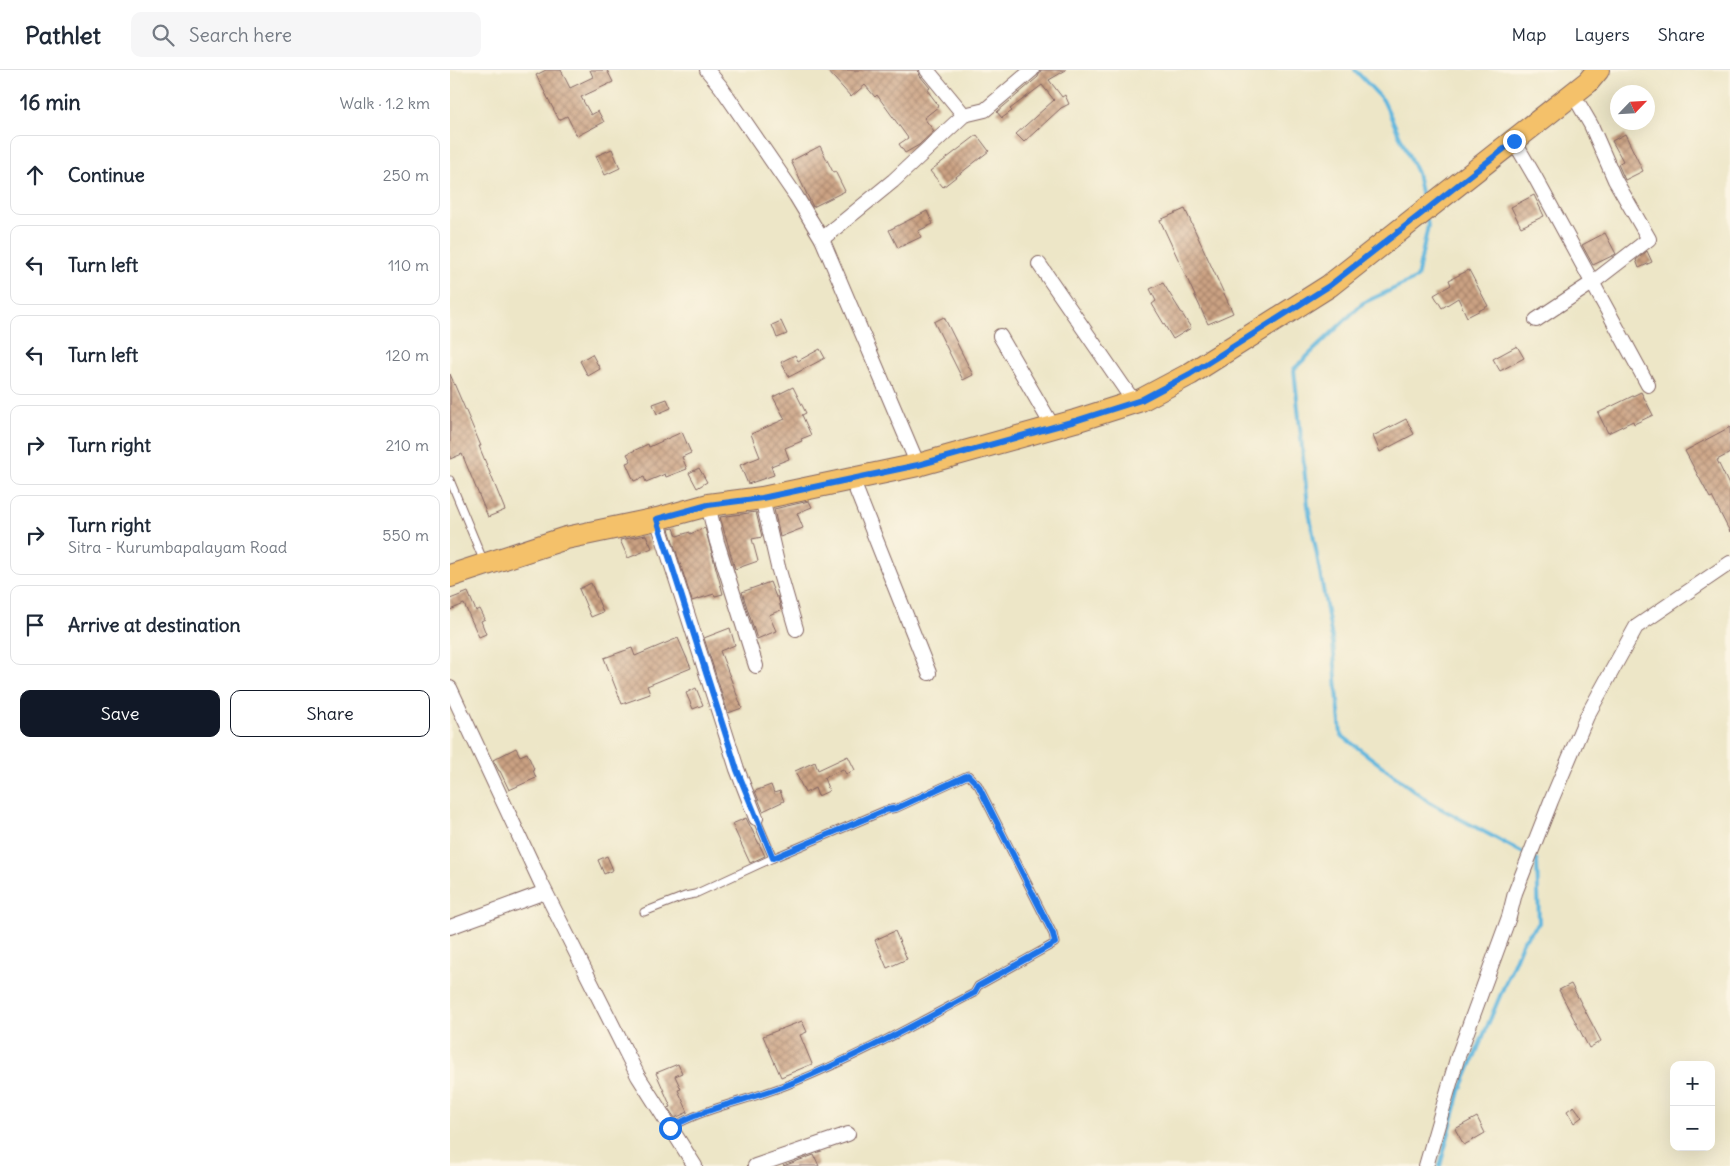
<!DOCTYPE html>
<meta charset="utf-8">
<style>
:root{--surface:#fff;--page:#f6f6f7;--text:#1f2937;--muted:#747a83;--line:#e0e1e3;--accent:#111827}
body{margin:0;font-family:Delius,sans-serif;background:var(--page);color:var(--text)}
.controls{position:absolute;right:15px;bottom:15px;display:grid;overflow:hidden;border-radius:10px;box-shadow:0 5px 20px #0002}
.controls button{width:45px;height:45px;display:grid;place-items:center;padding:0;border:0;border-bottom:1px solid var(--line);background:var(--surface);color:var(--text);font:25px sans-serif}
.compass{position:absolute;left:1160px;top:15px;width:45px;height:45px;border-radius:50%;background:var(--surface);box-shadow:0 5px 20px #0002;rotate:65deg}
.stop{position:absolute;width:15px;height:15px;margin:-11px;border:4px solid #1a73e8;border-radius:50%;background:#fff}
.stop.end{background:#1a73e8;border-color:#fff;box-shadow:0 1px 5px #0008}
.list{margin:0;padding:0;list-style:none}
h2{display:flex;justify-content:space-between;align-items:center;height:65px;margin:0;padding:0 20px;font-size:21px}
h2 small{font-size:16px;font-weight:400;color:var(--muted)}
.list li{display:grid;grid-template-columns:32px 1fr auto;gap:15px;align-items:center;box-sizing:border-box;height:80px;margin:0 10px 10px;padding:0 10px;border:1px solid var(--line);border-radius:10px}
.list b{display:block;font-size:19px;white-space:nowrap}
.list p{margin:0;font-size:16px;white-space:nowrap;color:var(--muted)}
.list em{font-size:16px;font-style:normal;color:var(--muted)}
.actions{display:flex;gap:10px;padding:15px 20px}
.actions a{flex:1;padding:11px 0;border:1px solid var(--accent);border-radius:10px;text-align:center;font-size:18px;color:var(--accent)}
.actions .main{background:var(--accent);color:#fff}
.icon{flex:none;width:28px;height:28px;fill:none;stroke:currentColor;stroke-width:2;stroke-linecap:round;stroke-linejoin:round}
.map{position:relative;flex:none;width:1280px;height:1096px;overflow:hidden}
header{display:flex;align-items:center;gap:30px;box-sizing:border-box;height:70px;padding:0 25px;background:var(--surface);border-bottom:1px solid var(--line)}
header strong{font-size:24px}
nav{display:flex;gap:28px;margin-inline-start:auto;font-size:18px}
.search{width:350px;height:45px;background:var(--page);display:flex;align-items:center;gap:12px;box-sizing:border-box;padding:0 18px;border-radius:10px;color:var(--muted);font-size:19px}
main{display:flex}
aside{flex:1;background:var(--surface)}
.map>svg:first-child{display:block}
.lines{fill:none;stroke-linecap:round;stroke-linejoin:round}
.stream{stroke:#62b7de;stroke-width:4}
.building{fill:url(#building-cross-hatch)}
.service-casing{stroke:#836562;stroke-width:9}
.minor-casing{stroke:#836562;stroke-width:16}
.primary-casing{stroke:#836562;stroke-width:24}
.service{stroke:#fff;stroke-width:7}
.minor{stroke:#fff;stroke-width:14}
.primary{stroke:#f4c16a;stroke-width:22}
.route{stroke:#1a73e8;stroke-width:6}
</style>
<header>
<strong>Pathlet</strong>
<div class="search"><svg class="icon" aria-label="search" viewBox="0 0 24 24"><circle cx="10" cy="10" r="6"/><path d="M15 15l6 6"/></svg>Search here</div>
<nav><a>Map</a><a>Layers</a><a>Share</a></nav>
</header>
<main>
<aside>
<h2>16 min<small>Walk · 1.2 km</small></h2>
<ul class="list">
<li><svg class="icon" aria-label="ahead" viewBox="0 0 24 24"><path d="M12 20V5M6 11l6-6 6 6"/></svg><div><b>Continue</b></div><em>250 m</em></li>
<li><svg class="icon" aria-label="left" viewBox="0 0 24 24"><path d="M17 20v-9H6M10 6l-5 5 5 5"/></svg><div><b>Turn left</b></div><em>110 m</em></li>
<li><svg class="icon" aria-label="left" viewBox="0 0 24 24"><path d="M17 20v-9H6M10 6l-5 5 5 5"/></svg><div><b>Turn left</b></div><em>120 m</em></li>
<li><svg class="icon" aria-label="right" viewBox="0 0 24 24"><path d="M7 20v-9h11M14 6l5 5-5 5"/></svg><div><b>Turn right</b></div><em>210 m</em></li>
<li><svg class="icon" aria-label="right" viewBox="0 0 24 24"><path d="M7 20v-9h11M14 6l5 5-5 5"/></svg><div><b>Turn right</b><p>Sitra - Kurumbapalayam Road</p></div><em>550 m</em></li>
<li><svg class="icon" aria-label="arrive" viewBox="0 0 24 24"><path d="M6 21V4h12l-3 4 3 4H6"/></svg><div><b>Arrive at destination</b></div></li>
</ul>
<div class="actions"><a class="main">Save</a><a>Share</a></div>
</aside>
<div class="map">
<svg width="1280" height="1096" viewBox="0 0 1280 1096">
<defs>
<pattern id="building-cross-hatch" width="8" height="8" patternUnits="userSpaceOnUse" patternTransform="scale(1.25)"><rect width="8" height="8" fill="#cba283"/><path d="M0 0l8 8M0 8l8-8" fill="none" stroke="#a7836b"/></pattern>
</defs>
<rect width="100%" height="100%" fill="#fcf5e5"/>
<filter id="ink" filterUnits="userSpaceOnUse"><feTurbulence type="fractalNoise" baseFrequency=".02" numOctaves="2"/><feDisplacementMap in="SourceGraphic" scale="10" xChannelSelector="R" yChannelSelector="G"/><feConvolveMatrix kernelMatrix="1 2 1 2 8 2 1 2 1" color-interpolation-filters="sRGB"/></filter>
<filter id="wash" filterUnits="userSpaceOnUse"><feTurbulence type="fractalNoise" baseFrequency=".0096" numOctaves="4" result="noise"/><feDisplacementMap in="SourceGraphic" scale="20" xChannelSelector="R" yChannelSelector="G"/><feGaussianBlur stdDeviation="1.12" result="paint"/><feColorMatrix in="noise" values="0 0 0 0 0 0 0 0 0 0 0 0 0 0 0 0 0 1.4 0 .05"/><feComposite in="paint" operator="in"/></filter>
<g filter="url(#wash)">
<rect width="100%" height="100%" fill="#ede6c7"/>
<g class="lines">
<!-- stream -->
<g class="stream">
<polyline points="905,0 933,30 967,103 973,133"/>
<polyline points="977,150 978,156 967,208 913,233 844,299 858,436 883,574 891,665 979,732 1077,785"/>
<polyline points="990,1096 1010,1021 1073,871 1089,853 1087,790 1083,788"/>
</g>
</g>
<g id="blocks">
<!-- building -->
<g class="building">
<polygon points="96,0 111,0 120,18 143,7 140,0 157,0 163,12 131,27 141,45 148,41 154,52 127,66 117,46 109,50 86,5"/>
<polygon points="377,0 468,0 470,6 480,18 477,20 489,36 474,48 484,61 469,75 455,83 449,74 458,68 427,25 425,27 415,15 401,27"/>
<polygon points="591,0 616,0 599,10 612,27 615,25 619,34 611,38 574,72 566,64 604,30 592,15 560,39 562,41 552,48 547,42 588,7"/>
<polygon points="1175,64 1193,101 1175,110 1168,94 1173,91 1162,71"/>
<polygon points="527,65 539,81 493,117 480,101"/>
<polygon points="370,76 383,102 385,101 395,121 363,137 341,91"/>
<polygon points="162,79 170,98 155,105 146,86"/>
<polygon points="1084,125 1094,146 1071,157 1061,137"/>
<polygon points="735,139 783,243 758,254 710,150"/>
<polygon points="477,141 483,154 468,161 471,167 448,178 439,160"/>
<polygon points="1155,163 1166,184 1143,195 1132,175"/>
<polygon points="1197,181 1202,192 1189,198 1186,190"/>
<polygon points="1019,200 1038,236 1017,247 1008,228 992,238 984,225 1001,215 999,210"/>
<polygon points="713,213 741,258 723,269 702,234 706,231 700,219"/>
<polygon points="494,247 523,305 513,310 484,252"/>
<polygon points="331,251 337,264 327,268 322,255"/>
<polygon points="1067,276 1074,288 1050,301 1043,289"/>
<polygon points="370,279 375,288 339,307 331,292 345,285 348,291"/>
<polygon points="142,284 150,299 138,306 130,291"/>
<polygon points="0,304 31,376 29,376 55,440 38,447 12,384 0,389"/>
<polygon points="343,317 356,343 352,345 361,365 351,369 352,371 335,378 339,389 321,396 324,405 298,414 290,395 310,387 301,364 335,349 323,327"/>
<polygon points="1191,322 1203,345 1184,354 1183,351 1158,363 1148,343"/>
<polygon points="217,329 221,338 207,344 203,334"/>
<polygon points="956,349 964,364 930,382 923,366"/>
<polygon points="1280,357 1280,383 1267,390 1280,417 1280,462 1262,427 1260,428 1235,381"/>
<polygon points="232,362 241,383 232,387 237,399 216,407 215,404 196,412 194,407 184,411 176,393 181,391 177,384 198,374 199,377"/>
<polygon points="249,398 257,412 247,418 239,403"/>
<polygon points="359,431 362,437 347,443 353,458 330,467 324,439"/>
<polygon points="306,442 312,467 302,469 308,491 285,499 270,447"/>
<polygon points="224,458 227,466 240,462 240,464 255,458 273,524 265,526 264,524 242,531 219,459"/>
<polygon points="196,465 202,478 178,488 170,470"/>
<polygon points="320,512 326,527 328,527 331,540 319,545 326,561 307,569 292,522"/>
<polygon points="141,513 153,542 141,547 129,519"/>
<polygon points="18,522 26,541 30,539 35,549 31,551 36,564 29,567 14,534 0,540 0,529"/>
<polygon points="280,558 285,575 270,581 292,638 278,643 254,568"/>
<polygon points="228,568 241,598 197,616 200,624 172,634 154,588 182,578 185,586"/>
<polygon points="246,618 253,635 243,639 236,623"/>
<polygon points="66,678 70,686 77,683 84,699 83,700 86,708 59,720 50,701 49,701 43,690"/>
<polygon points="398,686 405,700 396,704 393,699 374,708 379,721 368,726 365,718 355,723 345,701 365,692 368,700"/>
<polygon points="321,715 324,723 330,721 334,731 313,741 305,721"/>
<polygon points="296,748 315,786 300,793 282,754"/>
<polygon points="157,786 163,800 154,804 148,790"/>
<polygon points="445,861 457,889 437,898 425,870"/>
<polygon points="1121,914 1151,971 1139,978 1109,920"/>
<polygon points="352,951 357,962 350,965 362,994 331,1007 313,966"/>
<polygon points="228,994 232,1003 225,1006 231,1019 228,1020 238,1042 225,1048 218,1038 221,1037 206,1003"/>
<polygon points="1124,1036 1132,1047 1124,1053 1117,1041"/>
<polygon points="1027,1047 1035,1063 1014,1075 1005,1059"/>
<polygon points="364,1085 369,1096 333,1096 336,1095"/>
</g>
</g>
</g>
<g filter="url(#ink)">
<use href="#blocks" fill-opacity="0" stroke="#836562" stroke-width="1"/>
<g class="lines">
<defs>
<g id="service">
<polyline points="0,410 34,492"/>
<polyline points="306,748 323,788"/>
<path d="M194,842L235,826L245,824L323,788L436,740L447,738L518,705L528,715L603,864L605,873L528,916L524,923C464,955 404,988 342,1013C302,1030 258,1036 220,1058"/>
</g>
<g id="minor">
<polyline points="257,0 271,17 346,126 372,169 468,395"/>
<polyline points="477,0 514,45"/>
<polyline points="1064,71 1085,107 1198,315"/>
<polyline points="372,169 443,111 514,45 535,40 582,0"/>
<polyline points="589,194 684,332"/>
<polyline points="1086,250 1142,213 1199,169 1165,110 1141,55 1123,24"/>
<polyline points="550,266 603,357"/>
<polyline points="402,409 479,603"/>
<polyline points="312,428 328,497 346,559"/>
<polyline points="258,435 267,472 306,596"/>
<polyline points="207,449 287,699 306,748"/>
<polyline points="0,618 91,813 188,1006 245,1096"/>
<polyline points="0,857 95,822"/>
<polyline points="305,1096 398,1064"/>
<polyline points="976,1096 1007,989 1059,847 1065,823 1101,731 1137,646 1186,557 1280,493"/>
</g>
<polyline id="primary" points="0,506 116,468 207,449 258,435 312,428 468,395 625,351 691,330 740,304 879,216 1138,12 1148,0"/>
</defs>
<!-- service casing -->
<use href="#service" class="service-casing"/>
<!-- minor casing -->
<use href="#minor" class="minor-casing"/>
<!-- primary casing -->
<use href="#primary" class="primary-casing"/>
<!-- service -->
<use href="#service" class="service"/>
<!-- minor -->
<use href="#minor" class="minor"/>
<!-- primary -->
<use href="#primary" class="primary"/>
</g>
</g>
<g class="lines" filter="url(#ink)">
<!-- route -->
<path class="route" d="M220,1058C258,1036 302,1030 342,1013C404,988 464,955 524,923L528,916L605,873L603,864L528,715L518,705L447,738L436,740L323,788L287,700L207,449L258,435L312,428L468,395L625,351L691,330L740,304L879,216L1064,71"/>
</g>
</svg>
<div class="controls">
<button>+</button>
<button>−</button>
</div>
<svg class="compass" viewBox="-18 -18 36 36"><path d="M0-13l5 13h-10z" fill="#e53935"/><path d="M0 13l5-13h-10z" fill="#747a83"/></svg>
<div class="stop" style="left:220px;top:1058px"></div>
<div class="stop end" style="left:1064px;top:71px"></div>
</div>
</main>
